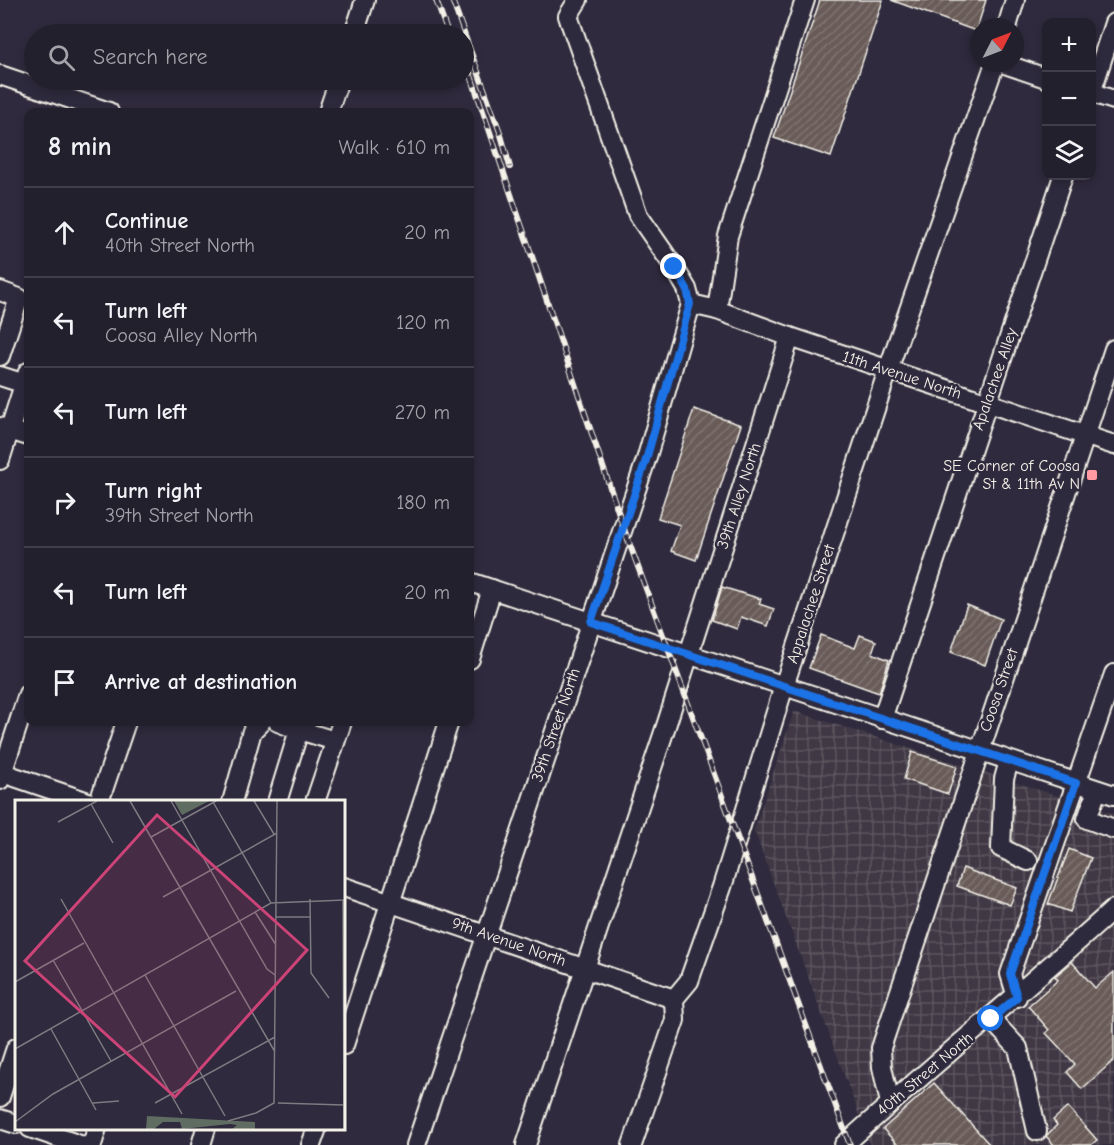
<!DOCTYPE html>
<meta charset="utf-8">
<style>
:root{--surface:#23202e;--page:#2b2836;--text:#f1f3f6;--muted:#a3a3aa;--line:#403e4a}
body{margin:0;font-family:"Comic Neue",sans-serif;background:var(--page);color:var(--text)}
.controls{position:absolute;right:18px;top:18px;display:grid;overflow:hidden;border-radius:12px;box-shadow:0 3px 9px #0003}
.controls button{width:54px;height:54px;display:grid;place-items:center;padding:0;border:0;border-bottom:2px solid var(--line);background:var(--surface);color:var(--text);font:30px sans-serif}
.compass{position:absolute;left:970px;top:18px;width:54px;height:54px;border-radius:50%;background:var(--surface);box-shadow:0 3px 9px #0003;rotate:48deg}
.stop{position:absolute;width:18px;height:18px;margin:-14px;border:4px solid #1a73e8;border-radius:50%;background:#fff}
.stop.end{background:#1a73e8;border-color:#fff;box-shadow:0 2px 6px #0008}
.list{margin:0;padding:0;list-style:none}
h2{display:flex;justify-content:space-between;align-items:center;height:78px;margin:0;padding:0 24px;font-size:26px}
h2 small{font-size:20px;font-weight:400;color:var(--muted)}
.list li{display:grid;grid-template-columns:39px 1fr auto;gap:18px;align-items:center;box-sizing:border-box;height:90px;padding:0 24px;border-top:2px solid var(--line)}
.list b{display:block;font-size:22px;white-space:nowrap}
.list p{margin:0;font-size:20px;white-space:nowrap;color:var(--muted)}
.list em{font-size:20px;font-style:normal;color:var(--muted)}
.icon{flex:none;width:33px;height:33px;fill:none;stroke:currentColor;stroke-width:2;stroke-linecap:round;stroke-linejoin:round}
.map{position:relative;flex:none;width:1114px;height:1145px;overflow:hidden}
.search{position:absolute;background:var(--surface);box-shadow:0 3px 9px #0003;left:24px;top:24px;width:450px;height:66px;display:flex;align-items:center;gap:15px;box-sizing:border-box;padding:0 21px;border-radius:33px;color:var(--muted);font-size:22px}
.panel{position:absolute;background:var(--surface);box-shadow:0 3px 9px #0003;left:24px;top:108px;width:450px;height:618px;border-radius:12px}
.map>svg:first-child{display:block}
.industrial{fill:url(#industrial-grid)}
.building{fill:url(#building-hatch);stroke:#f4f1e8;stroke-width:1.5}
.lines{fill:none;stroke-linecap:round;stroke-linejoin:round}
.minor-casing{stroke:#f4f1e8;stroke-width:22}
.minor{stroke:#2f2a3d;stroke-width:18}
.rail-casing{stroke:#f4f1e8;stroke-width:6}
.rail{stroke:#2f2a3d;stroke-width:4;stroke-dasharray:11;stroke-linecap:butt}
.route{stroke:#1a73e8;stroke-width:8}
.poi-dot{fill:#ff9aa2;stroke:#2f2a3d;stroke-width:2}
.labels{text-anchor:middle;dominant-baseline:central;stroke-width:5;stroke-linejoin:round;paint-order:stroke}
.street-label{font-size:16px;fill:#f4f1e8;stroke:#2f2a3d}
.poi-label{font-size:16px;fill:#f4f1e8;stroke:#2f2a3d;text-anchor:end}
.inset-road{fill:none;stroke:#7e7a81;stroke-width:1.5}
.view{fill:#cc4377;fill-opacity:0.15;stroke:#cc4377;stroke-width:3}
.inset-edge{fill:none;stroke:#f4f1e8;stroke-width:3}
</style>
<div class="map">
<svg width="1114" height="1145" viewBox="0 0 1114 1145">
<defs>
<pattern id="industrial-grid" width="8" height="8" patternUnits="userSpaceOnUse" patternTransform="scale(1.5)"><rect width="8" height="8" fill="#403945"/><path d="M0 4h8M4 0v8" fill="none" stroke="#5c5660"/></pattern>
<pattern id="building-hatch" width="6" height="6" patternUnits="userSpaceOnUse" patternTransform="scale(1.5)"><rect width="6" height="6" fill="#695b58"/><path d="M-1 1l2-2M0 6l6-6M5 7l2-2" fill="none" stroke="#7f7370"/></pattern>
</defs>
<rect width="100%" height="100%" fill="#2f2a3d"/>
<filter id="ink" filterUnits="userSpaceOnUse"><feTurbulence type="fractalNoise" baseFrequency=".0167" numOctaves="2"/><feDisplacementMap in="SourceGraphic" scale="12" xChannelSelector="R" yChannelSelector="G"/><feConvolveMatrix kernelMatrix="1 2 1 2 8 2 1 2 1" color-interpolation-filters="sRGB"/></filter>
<g filter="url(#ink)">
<!-- industrial -->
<polygon class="industrial" points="794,711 1114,814 1114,1145 870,1145 754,830"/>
<!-- building -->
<g class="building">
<polygon points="820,0 883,0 831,157 774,138"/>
<polygon points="891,0 986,0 976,31"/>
<polygon points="694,409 741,425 696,560 671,551 680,525 658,518"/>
<polygon points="722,587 761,599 759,604 774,609 768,626 741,617 737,629 712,620"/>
<polygon points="967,605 1001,619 985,665 951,652"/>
<polygon points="821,635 855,648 860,635 876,641 872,653 889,660 879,693 809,668"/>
<polygon points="912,752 957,766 948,794 904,779"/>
<polygon points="1069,849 1091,858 1070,912 1048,904"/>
<polygon points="963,868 1017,888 1010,905 957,886"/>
<polygon points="1072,962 1095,988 1114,972 1114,1060 1082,1089 1067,1072 1075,1064 1046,1033 1049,1030 1028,1006 1058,980 1055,976"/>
<polygon points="934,1083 990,1145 898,1145 883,1129"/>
<polygon points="1068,1107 1097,1140 1091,1145 1054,1145 1046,1136 1057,1125 1053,1120"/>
</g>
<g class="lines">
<defs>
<g id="minor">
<polyline points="578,0 568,16 638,215 674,267 687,289 691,304"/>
<polyline points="1007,27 1015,0"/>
<polyline points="354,34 365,0"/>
<polyline points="1002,63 1046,78"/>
<polyline points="0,75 109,112"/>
<polyline points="1092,90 1114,23"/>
<polyline points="1092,93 1114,100"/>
<polyline points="328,112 339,80"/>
<polyline points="0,291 19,298 0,356"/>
<polyline points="691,304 717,310 790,337 1114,445"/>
<polyline points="717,310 728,236 805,0"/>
<polyline points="0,376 25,384"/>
<polyline points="0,427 28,436"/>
<polyline points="0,460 28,372"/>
<polyline points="470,582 1114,795"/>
<polyline points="470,659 492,589"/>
<path d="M882,719C941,537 1004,357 1063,176"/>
<polyline points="299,730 335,741"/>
<polyline points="1009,761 1004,779 1001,848 1028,861"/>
<polyline points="0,772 88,802"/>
<polyline points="0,780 28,694"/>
<polyline points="1097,790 1087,819 1114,829"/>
<polyline points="99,802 126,722"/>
<polyline points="232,802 252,731 261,722"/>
<polyline points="277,802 299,730 278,722"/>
<polyline points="315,802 342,722"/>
<polyline points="344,887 674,999"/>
<polyline points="1017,997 1010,974 1114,674"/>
<polyline points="991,1019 1018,1048 1037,1131"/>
<polyline points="344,1045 449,722"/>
<polyline points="0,1097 16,1048"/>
<polyline points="890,1103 882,1067 881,1048 1114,349"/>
<polyline points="0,1119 16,1124"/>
<polyline points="30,1128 80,1145"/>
<polyline points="92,1145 97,1128"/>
<polyline points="201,1145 206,1128"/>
<polyline points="311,1145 317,1128"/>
<polyline points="416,1145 646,460 691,304"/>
<polyline points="526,1145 667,723 790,337"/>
<polyline points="632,1145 675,1020 674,999 689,981 722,887 784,686 888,370 995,63"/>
<path d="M844,1145C933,1064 1026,989 1114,909"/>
</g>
</defs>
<!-- minor casing -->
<use href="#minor" class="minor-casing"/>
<!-- minor -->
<use href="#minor" class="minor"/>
<defs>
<g id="rail">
<polyline points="436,0 448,34"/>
<polyline points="452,0 501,135 510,167"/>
<polyline points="464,55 623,526 850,1145"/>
</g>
</defs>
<!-- rail casing -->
<use href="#rail" class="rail-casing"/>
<!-- rail -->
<use href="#rail" class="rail"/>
</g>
</g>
<g class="lines" filter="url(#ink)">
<!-- route -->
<polyline class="route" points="674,267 687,289 690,304 646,460 591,622 1076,783 1010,974 1017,997 991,1019"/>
</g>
<!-- markers -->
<rect class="poi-dot" x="1086" y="469" width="12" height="12" rx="3"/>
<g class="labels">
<!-- street labels -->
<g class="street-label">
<text transform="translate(902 375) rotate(18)">11th Avenue North</text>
<text transform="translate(995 379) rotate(-71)">Apalachee Alley</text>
<text transform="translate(739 496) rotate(-72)">39th Alley North</text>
<text transform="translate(811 604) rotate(-72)">Appalachee Street</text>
<text transform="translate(999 690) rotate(-71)">Coosa Street</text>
<text transform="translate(556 725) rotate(-71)">39th Street North</text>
<text transform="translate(509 942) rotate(19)">9th Avenue North</text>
<text transform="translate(925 1074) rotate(-40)">40th Street North</text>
</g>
<!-- poi labels -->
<g class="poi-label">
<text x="1080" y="466">SE Corner of Coosa<tspan x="1080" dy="18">St &amp; 11th Av N</tspan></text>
</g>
</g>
<!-- overview -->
<g transform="translate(15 800)">
<rect width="330" height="330" fill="#2f2a3d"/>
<path d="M132,316L240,322V329H217L222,325L215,324L167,329L165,322H148L139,329H131Z" fill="#5f6c61"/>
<path d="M159,1H194L167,15Z" fill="#5f6c61"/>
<path class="inset-road" d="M115,1L260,252M156,1L252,169L260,175M239,1L259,34M198,2L256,103M76,4L98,43M43,22L82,1M136,37L201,1M148,97L262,33M46,99L167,314M295,99L296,173L314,198M328,100L329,329M240,112L261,145M261,117H295M38,160L96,261M130,175L210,316M0,182L69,143M36,229L81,310M0,249L256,103L330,100M78,303L104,301M140,303L260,237M263,303L329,305M213,321L241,313L259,303L262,1M0,322L38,294L221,191"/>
<path class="view" d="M142,15L292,150L160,297L10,161Z"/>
<rect width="330" height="330" class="inset-edge"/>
</g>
</svg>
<div class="controls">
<button>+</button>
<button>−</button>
<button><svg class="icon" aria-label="layers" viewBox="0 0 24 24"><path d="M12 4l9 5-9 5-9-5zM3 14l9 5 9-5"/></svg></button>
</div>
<svg class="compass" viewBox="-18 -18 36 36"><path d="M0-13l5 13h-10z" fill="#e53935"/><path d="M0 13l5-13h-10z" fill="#a3a3aa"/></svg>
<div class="stop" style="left:991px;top:1019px"></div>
<div class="stop end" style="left:674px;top:267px"></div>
<div class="search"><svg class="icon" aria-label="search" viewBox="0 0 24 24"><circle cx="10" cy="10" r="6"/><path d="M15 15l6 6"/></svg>Search here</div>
<section class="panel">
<h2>8 min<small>Walk · 610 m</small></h2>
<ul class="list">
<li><svg class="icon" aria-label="ahead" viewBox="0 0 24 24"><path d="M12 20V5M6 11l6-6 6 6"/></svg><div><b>Continue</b><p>40th Street North</p></div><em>20 m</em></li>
<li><svg class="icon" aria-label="left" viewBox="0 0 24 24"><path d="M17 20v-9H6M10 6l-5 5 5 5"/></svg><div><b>Turn left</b><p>Coosa Alley North</p></div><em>120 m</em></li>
<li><svg class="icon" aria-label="left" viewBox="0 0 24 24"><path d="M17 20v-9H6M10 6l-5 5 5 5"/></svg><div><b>Turn left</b></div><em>270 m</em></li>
<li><svg class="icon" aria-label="right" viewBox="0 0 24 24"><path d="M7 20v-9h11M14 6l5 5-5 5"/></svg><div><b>Turn right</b><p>39th Street North</p></div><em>180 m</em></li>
<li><svg class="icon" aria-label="left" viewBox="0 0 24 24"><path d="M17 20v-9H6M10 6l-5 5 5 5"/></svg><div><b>Turn left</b></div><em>20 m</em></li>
<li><svg class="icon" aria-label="arrive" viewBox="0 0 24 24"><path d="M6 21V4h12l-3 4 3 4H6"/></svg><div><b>Arrive at destination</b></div></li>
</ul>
</section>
</div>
